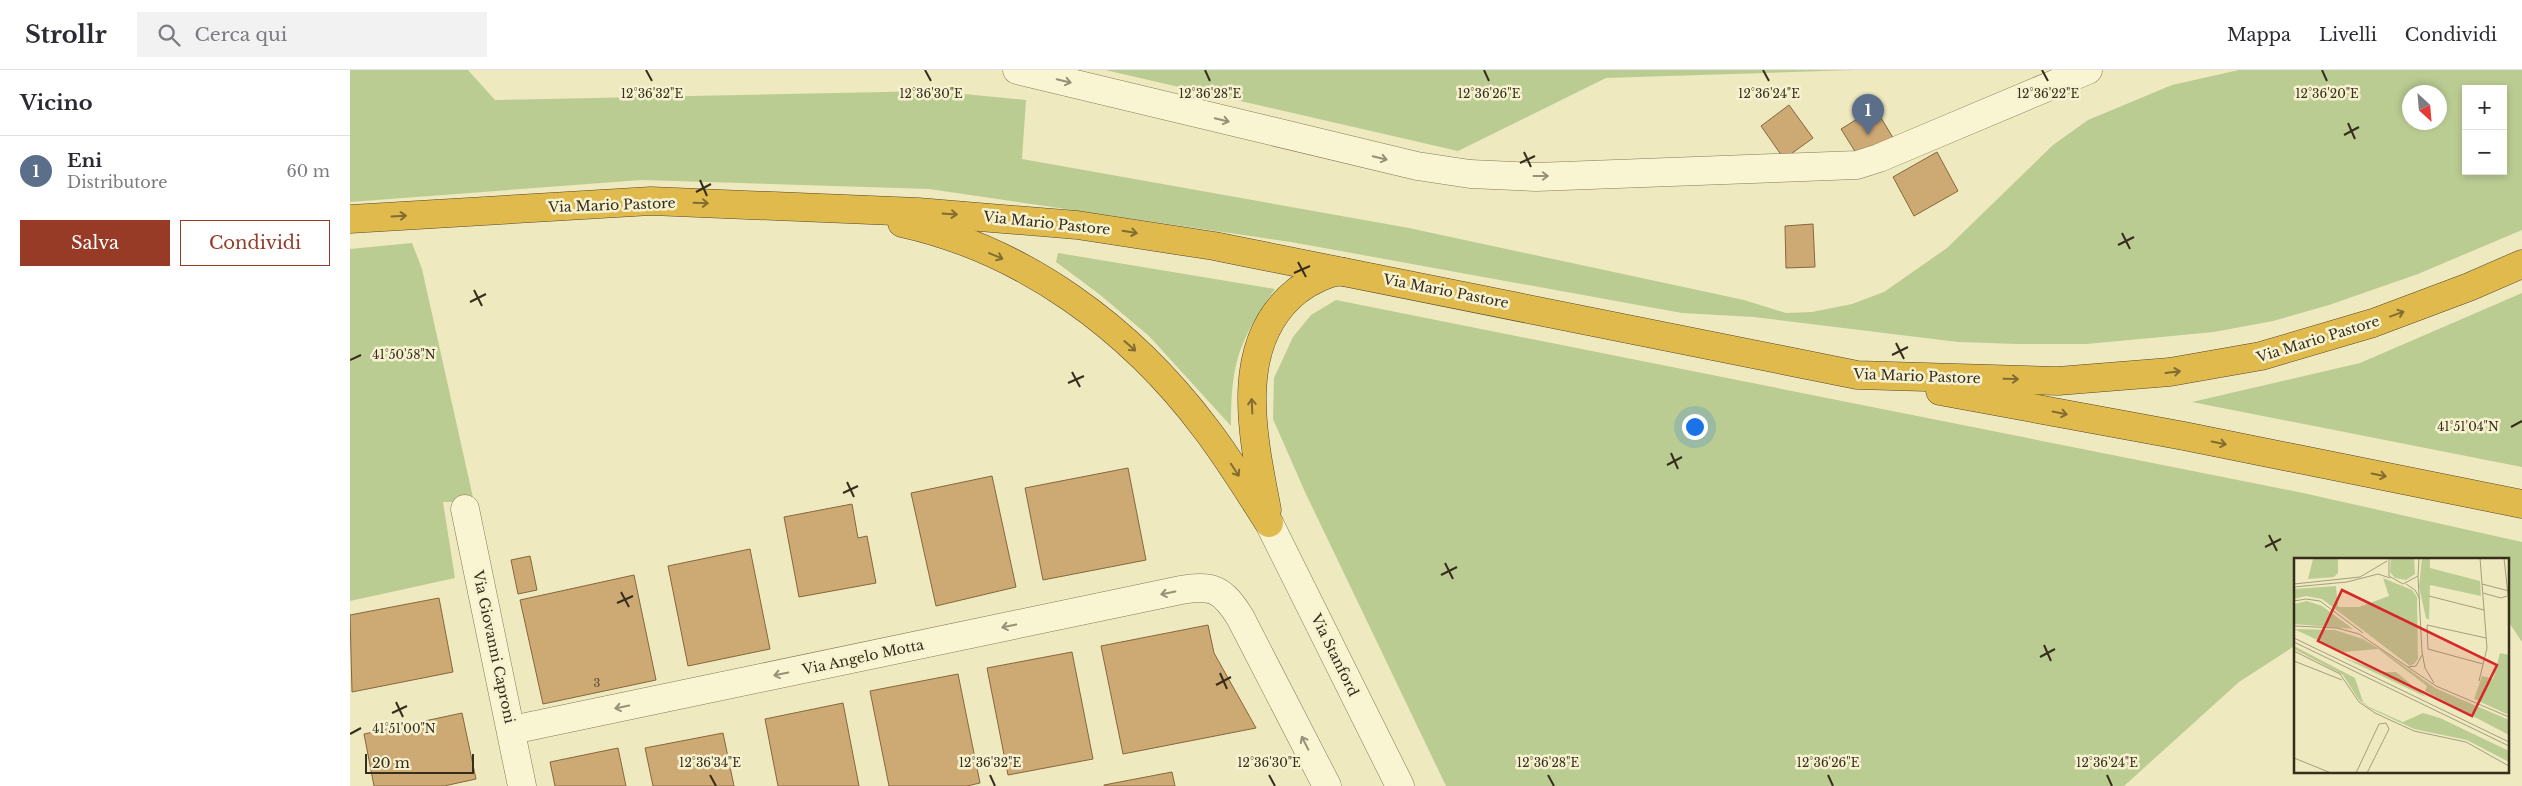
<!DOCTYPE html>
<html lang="it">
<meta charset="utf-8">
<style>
:root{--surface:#fff;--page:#f2f2f3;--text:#2b2b33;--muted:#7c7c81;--line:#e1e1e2;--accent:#973a26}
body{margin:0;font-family:"Libre Baskerville",serif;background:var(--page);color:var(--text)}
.controls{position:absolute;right:15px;top:15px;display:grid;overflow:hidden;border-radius:0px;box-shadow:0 2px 8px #0003}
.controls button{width:45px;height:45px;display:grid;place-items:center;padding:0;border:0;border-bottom:1px solid var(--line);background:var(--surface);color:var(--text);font:25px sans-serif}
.compass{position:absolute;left:2052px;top:15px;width:45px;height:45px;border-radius:50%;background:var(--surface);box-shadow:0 2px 8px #0003;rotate:154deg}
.scale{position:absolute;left:15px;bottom:12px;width:109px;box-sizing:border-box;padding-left:5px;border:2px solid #362d1c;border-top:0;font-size:14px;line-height:18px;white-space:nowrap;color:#362d1c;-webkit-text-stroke:4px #f6f1ce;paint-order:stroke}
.you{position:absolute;left:1344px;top:356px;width:18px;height:18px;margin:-12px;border:4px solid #fff;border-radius:50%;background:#1a73e8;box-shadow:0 0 0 8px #1a73e833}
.badge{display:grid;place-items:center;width:32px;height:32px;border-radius:50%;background:var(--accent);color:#fff;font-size:16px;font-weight:700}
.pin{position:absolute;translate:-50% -41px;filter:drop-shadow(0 1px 2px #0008)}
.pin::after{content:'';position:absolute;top:26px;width:18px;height:15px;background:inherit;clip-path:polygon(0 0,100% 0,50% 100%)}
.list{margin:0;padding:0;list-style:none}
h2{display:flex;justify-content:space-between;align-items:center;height:65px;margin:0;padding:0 20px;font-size:21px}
h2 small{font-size:16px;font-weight:400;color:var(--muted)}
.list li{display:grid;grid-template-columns:32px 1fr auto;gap:15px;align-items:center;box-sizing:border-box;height:70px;padding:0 20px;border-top:1px solid var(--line)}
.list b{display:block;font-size:19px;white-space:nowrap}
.list p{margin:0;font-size:16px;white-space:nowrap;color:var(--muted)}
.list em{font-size:16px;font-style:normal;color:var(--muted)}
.actions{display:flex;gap:10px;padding:15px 20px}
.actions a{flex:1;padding:11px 0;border:1px solid var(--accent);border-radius:0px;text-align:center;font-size:18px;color:var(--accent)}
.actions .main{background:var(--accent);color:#fff}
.icon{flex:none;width:28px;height:28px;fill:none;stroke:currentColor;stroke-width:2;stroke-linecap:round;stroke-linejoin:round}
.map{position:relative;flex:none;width:2172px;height:716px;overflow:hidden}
header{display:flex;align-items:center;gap:30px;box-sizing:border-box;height:70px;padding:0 25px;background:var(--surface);border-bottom:1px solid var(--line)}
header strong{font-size:24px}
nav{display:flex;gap:28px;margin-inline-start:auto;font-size:18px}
.search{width:350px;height:45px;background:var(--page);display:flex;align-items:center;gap:12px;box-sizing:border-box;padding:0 18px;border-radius:0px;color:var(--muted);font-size:19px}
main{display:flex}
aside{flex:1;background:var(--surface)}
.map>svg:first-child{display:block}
.green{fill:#bbcc93;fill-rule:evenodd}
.building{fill:#cda974;stroke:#86673c}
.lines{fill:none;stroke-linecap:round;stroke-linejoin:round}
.minor-casing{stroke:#877957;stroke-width:29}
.highway-casing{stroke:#54462c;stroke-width:29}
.minor{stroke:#f9f5d2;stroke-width:28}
.highway{stroke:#e0ba4c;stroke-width:28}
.oneway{stroke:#989177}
.oneway2{stroke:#826c32}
.ticks{fill:none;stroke:#362d1c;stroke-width:2}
.labels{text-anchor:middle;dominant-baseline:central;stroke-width:5;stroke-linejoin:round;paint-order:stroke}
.number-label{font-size:11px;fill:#5c4c32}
.street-label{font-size:14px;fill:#362d1c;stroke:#f6f1ce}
.inset-road{fill:none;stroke:#a49e7e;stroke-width:1}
.view{fill:#d62828;fill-opacity:0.15;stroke:#d62828;stroke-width:2.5}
.inset-edge{fill:none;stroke:#362d1c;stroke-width:2.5}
.ticks-label{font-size:12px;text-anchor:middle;fill:#362d1c;stroke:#f6f1ce;stroke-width:5;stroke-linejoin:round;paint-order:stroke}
</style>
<header>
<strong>Strollr</strong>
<div class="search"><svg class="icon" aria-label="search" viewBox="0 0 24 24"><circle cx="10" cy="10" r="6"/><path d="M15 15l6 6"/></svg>Cerca qui</div>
<nav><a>Mappa</a><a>Livelli</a><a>Condividi</a></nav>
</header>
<main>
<aside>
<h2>Vicino<small></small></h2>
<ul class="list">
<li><span class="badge" style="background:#5c6f8a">1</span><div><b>Eni</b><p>Distributore</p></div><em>60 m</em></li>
</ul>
<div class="actions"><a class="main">Salva</a><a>Condividi</a></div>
</aside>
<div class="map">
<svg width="2172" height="716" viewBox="0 0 2172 716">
<rect width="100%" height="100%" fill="#eee9bf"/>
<!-- green -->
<g class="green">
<path d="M0,0H118L145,30L583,21L676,30L672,89L1059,158L1394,230L1436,243L1462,242L1502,234L1534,222L1597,178L1703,75L1738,50L1822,15L1889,0H2172V160L2068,204L1979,235L1923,251L1864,262L1801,268L1736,274H1668L1608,272L1404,247L1332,243L941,172L579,119L291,110L0,132ZM2116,19H2153V101H2116ZM2060,22H2090V52H2060Z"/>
<polygon points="755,0 1505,0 1256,8 1108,81"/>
<polygon points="62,173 72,199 124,432 93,432 105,508 0,531 0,179"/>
<path d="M708,183L925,219C889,271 881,292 881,356L799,266L749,224L706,192Z"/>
<polygon points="2172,223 2172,397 1842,332 2010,293"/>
<polygon points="986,230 1953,423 2172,472 2172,572 2158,551 2158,490 1946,490 1946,575 1889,612 1774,716 1096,716 955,422 923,349 924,308 943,267 961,245"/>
</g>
<!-- building -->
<g class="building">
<polygon points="1439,35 1463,68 1434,89 1411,56"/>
<polygon points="1525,38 1545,71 1511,91 1491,59"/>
<polygon points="1587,82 1608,121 1564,146 1543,107"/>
<polygon points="1463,154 1465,197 1436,198 1435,156"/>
<polygon points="778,398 796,490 693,510 675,418"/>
<polygon points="642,406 666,517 586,536 561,423"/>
<polygon points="502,434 508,468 517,466 526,513 449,527 434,447"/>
<polygon points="400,479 420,579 338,596 318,496"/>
<polygon points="180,486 187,520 168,524 161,490"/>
<polygon points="284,505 306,610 193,634 170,530"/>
<polygon points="89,528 103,602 2,622 0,545"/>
<polygon points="858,555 864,583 906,658 773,684 751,576"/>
<polygon points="722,582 743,689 658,705 637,598"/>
<polygon points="608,604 630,713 617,716 539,716 520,621"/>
<polygon points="493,633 509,716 428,716 415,649"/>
<polygon points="112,643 126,709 94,716 24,716 14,664"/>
<polygon points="373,663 384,716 303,716 295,678"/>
<polygon points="268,678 276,716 205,716 200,692"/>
<polygon points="822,702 825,716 754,716 754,715"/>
</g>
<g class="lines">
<defs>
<g id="minor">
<polyline points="667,0 1067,96 1120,104 1186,107 1507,95 1529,88 1738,0"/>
<polyline points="115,439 172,716"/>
<polyline points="919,453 1050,716"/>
<path d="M162,660L831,520C863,514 873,520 890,547L977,716"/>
</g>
<g id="highway">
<polyline points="0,149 301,131 568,142 727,155 864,176 1507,305 1708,311 1820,302 1911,286 2023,253 2119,217 2172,194"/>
<path d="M552,153C675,180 781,259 856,359C879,389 899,422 919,453"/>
<polyline points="1590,321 1834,366 2172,434"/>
<path d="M917,440C903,367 881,273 948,220C959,212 980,200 994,202"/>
</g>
</defs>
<!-- minor casing -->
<use href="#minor" class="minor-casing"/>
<!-- highway casing -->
<use href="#highway" class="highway-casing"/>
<!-- minor -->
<use href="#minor" class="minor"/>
<!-- highway -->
<use href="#highway" class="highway"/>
</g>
<!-- one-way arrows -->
<defs><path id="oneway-shaft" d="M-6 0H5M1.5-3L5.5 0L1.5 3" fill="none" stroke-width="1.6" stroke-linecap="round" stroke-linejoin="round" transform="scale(1.25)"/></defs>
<g class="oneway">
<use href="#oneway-shaft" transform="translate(714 11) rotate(14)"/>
<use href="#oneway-shaft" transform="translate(872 50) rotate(14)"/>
<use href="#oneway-shaft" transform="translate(1030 88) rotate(14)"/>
<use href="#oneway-shaft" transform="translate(1191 106)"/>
<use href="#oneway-shaft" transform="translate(818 523) rotate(168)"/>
<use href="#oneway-shaft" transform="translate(659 556) rotate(168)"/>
<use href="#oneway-shaft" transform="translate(431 604) rotate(168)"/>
<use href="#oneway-shaft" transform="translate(272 637) rotate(168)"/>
<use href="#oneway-shaft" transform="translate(955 673) rotate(-117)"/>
</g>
<g class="oneway2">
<use href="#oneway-shaft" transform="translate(351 133) rotate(2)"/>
<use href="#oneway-shaft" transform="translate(600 144) rotate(4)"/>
<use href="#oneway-shaft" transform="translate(49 146) rotate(-3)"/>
<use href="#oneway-shaft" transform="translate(780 162) rotate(9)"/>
<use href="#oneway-shaft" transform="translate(646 186) rotate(23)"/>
<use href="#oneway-shaft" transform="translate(2047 244) rotate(-20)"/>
<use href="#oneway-shaft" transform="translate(780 276) rotate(41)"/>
<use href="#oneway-shaft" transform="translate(1823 302) rotate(-7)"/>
<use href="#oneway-shaft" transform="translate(1661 309) rotate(1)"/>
<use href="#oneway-shaft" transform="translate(902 336) rotate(-93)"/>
<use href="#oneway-shaft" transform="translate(1710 343) rotate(11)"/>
<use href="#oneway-shaft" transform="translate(1869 373) rotate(11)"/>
<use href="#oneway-shaft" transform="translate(885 400) rotate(57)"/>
<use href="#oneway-shaft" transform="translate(2029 405) rotate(11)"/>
</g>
<!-- ticks -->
<path class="ticks" d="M296,0L302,11M575,0L581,11M855,0L860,11M1134,0L1139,11M1413,0L1419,11M1692,0L1698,11M1972,0L1977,11M1998,53L2005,69M1994,65L2009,57M1174,82L1181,97M1170,93L1185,86M350,110L357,126M346,122L361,114M1772,163L1780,179M1768,175L1784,167M948,192L956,207M944,203L960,196M124,220L132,236M120,232L136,224M1546,273L1554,289M1542,285L1558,277M0,290L11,285M722,302L730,317M718,313L734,306M2161,357L2172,351M1321,383L1328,399M1317,395L1332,387M497,412L504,427M493,423L508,416M1919,465L1927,481M1915,477L1931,469M1095,493L1103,509M1091,505L1107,497M271,522L279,537M267,533L283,526M1694,575L1701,591M1690,587L1705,579M870,603L877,619M866,615L881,607M46,632L53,647M42,643L57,636M0,664L11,658M360,705L366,716M640,705L645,716M919,705L925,716M1198,705L1204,716M1478,705L1483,716M1757,705L1762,716"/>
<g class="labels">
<!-- number labels -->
<g class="number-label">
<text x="247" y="613">3</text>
</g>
<!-- street labels -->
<g class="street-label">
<text transform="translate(262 135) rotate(-2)">Via Mario Pastore</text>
<text transform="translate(697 153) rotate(6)">Via Mario Pastore</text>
<text transform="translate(1096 221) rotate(11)">Via Mario Pastore</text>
<text transform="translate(1968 269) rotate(-17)">Via Mario Pastore</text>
<text transform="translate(1567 306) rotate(2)">Via Mario Pastore</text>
<text transform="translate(144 577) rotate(78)">Via Giovanni Caproni</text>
<text transform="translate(985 585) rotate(64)">Via Stanford</text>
<text transform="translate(513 587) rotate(-12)">Via Angelo Motta</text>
</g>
</g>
<!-- overview -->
<g transform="translate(1944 488)">
<rect width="215" height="215" fill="#eee9bf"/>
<path d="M97,0H120L121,16L112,22L101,20L96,14ZM128,0H136V10L186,23L187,38L136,27L135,62L132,60L125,29ZM19,1H44V15L40,19L14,21ZM89,20L118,32L123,39L124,101L120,106L116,108L28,41L12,38L0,41V31L42,28L44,49H65L95,38ZM13,43L28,48L59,71L0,66V46ZM0,71L41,72L69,81L92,95L141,130L215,162V177L131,133L133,128L84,91L49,94ZM0,88L61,120L69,144L75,149L109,164L129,155L146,160L215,193V204L173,182L120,171L75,150L65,142L49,117L0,91ZM206,95L215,97V157L180,141L188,118L199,121ZM46,98L89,114H102L132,139Z" fill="#bbcc93"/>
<path class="inset-road" d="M95,0V18L109,26L124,18L125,0M210,0L215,46M124,18L128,94M0,26L66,19L93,3M112,26L121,32L126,41M188,26L215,33M0,29L53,24L84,16L96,20M189,35L207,40L213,38M135,38L190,52M0,43L12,41L26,43L69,75M0,68L43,70L65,76L142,128L215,159M0,80L215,184M0,84L215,188M0,93L46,116L65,144L81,155L120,173L172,184L215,208M128,94L131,110L140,125M0,103L48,122M189,106L134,91L133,67L192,80M114,109L122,108L128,97M185,123L193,90L186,0M0,200L37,215M62,215L85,166L92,165L95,171L73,215"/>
<path class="view" d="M48,32L203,107L178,158L24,83Z"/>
<rect width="215" height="215" class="inset-edge"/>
</g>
<g class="ticks-label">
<text x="1977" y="28">12°36'20"E</text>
<text x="302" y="28">12°36'32"E</text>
<text x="581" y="28">12°36'30"E</text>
<text x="860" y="28">12°36'28"E</text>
<text x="1139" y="28">12°36'26"E</text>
<text x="1419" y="28">12°36'24"E</text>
<text x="1698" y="28">12°36'22"E</text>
<text x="54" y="289">41°50'58"N</text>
<text x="2118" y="361">41°51'04"N</text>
<text x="54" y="663">41°51'00"N</text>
<text x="360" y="697">12°36'34"E</text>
<text x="640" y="697">12°36'32"E</text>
<text x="919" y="697">12°36'30"E</text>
<text x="1198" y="697">12°36'28"E</text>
<text x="1478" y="697">12°36'26"E</text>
<text x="1757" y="697">12°36'24"E</text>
</g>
</svg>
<div class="controls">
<button>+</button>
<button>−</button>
</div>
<svg class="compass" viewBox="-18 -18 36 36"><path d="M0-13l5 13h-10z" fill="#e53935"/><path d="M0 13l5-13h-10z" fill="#7c7c81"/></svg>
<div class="scale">20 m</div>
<div class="you"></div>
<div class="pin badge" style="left:1518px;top:65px;background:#5c6f8a">1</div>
</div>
</main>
